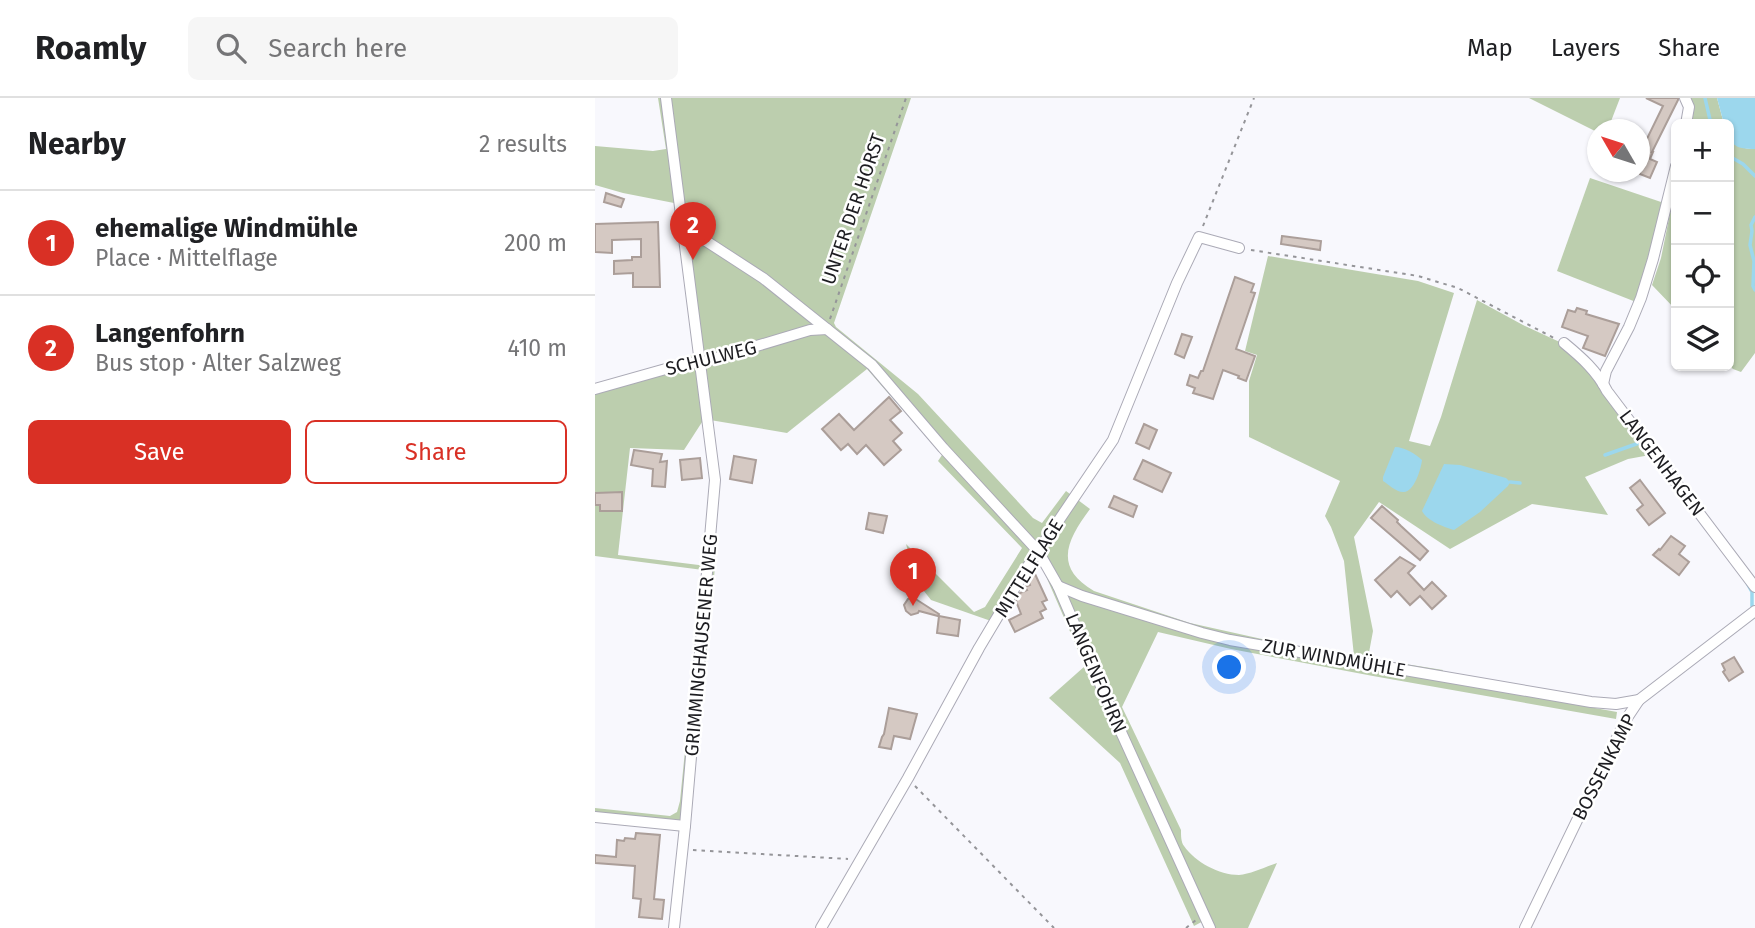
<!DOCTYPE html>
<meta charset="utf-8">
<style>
:root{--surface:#fff;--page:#f6f6f6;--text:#202124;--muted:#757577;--line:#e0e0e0;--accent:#d93025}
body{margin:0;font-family:"Fira Sans",sans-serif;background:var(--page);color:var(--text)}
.controls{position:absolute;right:21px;top:21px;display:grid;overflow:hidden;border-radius:10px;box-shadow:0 2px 5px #0004}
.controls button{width:63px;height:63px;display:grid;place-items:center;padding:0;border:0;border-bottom:2px solid var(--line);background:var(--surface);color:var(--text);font:35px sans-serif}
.compass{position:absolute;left:992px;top:21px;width:63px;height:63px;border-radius:50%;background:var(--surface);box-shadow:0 2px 5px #0004;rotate:309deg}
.you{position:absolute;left:635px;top:570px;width:24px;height:24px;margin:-18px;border:5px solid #fff;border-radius:50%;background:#1a73e8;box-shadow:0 0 0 10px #1a73e833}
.badge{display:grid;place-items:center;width:46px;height:46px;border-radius:50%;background:var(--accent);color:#fff;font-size:23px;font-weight:700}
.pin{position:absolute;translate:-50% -58px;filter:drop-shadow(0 2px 4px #0008)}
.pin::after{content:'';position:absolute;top:37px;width:24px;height:21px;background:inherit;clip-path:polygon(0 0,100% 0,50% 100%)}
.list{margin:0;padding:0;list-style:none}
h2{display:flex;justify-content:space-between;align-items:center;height:91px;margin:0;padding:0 28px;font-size:30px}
h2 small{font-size:23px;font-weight:400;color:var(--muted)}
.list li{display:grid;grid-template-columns:46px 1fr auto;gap:21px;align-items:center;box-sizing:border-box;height:105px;padding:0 28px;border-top:2px solid var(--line)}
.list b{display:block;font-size:26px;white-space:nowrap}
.list p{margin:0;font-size:23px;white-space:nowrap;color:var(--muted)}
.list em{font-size:23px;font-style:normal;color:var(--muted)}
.actions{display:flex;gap:14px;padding:21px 28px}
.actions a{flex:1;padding:16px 0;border:2px solid var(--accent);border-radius:10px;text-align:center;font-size:24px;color:var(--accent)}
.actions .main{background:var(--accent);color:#fff}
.icon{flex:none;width:38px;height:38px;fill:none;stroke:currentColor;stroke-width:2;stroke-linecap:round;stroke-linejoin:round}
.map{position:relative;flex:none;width:1160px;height:830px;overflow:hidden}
header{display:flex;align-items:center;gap:42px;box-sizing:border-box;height:98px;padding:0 35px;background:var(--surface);border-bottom:2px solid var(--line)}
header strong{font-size:33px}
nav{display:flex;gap:38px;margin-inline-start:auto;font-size:24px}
.search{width:490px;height:63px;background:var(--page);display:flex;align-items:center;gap:18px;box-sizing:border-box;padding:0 24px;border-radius:10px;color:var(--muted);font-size:26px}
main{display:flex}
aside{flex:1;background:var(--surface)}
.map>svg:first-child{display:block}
.green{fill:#bcceae}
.water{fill:#9cd7ed}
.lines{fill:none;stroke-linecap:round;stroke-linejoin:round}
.stream{stroke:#9cd7ed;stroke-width:3.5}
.building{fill:#d5c9c3;stroke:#ab9e99;stroke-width:2}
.street-casing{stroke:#abaab6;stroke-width:12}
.path{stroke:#959599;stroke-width:2;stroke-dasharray:3.5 5;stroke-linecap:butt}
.street{stroke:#fff;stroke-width:10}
.labels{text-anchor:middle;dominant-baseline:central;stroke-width:5;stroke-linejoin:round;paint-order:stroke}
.street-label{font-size:19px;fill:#1d1d21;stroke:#fff}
</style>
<header>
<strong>Roamly</strong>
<div class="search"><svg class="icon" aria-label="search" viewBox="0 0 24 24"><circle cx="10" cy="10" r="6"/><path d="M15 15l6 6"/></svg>Search here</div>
<nav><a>Map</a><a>Layers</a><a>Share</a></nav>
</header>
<main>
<aside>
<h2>Nearby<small>2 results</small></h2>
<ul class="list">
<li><span class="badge">1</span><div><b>ehemalige Windmühle</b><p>Place · Mittelflage</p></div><em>200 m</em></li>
<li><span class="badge">2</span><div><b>Langenfohrn</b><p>Bus stop · Alter Salzweg</p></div><em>410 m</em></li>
</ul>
<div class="actions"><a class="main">Save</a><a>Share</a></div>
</aside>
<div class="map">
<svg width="1160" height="830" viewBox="0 0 1160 830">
<rect width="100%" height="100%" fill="#f8f8fd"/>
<!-- green -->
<g class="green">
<path d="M63,0H316L239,225L241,229L323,296L438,420L447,425L471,393L495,411C472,442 458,469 499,493L595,525L698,548L759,558L749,463L736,429L730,418L745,383L654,339V283L662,257L650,253L673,158L823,183L859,195L814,343L835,348L846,319L882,202L928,227L969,246L990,268L1055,357L1033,361L990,379L1013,417L937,406L855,451L784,404L759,439L778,533L773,560L848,572L844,582L1022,614L1021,621L778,578L636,551L563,534L527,609L586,732C586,738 586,744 589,748C600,764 624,777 644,777C656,776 670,769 682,765L653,830H619L614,820L599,828L525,665L454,600L490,568L447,469L438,456L396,523L336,502L321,483L311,446L379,514L390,509L427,450L343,363L347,357L272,271L192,335L109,321L89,352L35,350L23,457L120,469L95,725L0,715V710L75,718L82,714L85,703L108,472L0,458V287L101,256L79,105L28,95L0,87V48L58,53L71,51Z"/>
<polygon points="934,0 1025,0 1013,31 1002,32 1002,34"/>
<polygon points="1087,0 1122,0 1129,26 1088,26 1092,9"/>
<path d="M1134,39C1140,49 1149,51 1160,51V255L1146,274L1138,271L1134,267Z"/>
<polygon points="995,80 1069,105 1041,204 962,173"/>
<polygon points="1081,86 1081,212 1057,187 1066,160"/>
</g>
<!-- water -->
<g class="water">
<path d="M1122,0H1160V51C1139,51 1134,47 1134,26H1129Z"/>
<path d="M800,349C809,349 821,356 827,362C826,371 819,395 808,394C801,394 793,386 788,383V379Z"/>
<path d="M849,366L865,367L911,380L915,384L913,388L885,414L859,432C849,429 832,423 827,413Z"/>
</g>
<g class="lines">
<!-- stream -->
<g class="stream">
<polyline points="1110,0 1116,26"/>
<polyline points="1134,58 1148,66 1160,78"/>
<polyline points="1160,119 1156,127 1157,133 1155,147 1159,163 1158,188 1160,192"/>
<polyline points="1010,357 1044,345"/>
<polyline points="915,384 925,385"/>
<polyline points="1152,485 1157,494 1157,508"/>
</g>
</g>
<!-- building -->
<g class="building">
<polygon points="1051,0 1083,0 1083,2 1057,54 1058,54 1055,61 1062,64 1055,80 1045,76 1045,55 1068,8"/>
<polygon points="11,95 29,101 26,109 9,104"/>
<polygon points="63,124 65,189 38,189 38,175 19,176 19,163 37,162 37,159 46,159 46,141 17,142 17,155 0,154 0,126"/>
<polygon points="687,138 726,143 725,152 686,146"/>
<polygon points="640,179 659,186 656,194 660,195 641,251 660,258 651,283 643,280 644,278 628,272 618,301 598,295 600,290 592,287 595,277 603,280 606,273 608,273"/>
<polygon points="982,210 992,213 991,216 1024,226 1010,258 988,250 993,238 967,229 973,212 980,214"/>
<polygon points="587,236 597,239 589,260 580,256"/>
<polygon points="294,299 306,313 295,322 307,335 298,343 306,352 289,367 271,347 262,356 253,346 246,352 227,331 244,316 259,332"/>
<polygon points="549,326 562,332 554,351 541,345"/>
<polygon points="39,352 67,356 65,364 72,363 70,389 57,388 58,371 36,367"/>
<polygon points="139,358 161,362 157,385 135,381"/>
<polygon points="105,360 107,380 87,382 85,362"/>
<polygon points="548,362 576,375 567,394 539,381"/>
<polygon points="1045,382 1070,415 1054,427 1042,412 1048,407 1035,390"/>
<polygon points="27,394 27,413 5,413 5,407 0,407 0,395"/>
<polygon points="519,398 542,408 538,419 514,409"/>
<polygon points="787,408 803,422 802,424 806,428 833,453 825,462 776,420"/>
<polygon points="274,415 292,418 288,435 271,431"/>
<polygon points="1076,438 1090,448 1084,456 1094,464 1084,477 1058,457 1064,451 1065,452"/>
<polygon points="805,459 820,468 813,475 829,492 837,484 851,498 837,511 825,498 815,507 802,493 796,499 780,482"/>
<polygon points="440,476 452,502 447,504 451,511 445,514 448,520 420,534 414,522 426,516 421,503 425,495 432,492 430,489 435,487 433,482 435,479"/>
<polygon points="319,500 344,516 343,518 324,513 323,515 316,517 311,513 309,507 313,501"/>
<polygon points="344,518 365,522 363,538 342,535"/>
<polygon points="1139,559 1148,574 1134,583 1128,574 1130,572 1127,566"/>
<polygon points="294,610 322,616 315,641 299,638 296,651 284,649 287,639 289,636"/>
<polygon points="41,735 65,737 59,801 69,802 67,821 44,819 46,801 38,800 40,768 0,765 0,757 21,759 22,742 29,743 30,740 40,741"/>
</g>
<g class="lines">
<defs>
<g id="street">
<polyline points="71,0 120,382 90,728 79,830"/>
<polyline points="1090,0 1094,9 1091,26"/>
<polyline points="89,135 111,143 168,180 277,267 348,350 443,453 463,488 521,623 615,830"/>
<path d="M969,245C986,259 1002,273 1012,293L1160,489"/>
<polyline points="1008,286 1011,273 1034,229 1046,200 1058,161 1081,68"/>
<polyline points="0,291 92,265 105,265 215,232 232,231"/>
<polyline points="463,488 487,498 607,535 635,542 996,604 1021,606 1044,602"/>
<polyline points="0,719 90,728"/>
<polyline points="226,830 313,680 384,550 431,471 518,342 582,185 604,139 644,150"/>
<polyline points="930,830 1030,623 1044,602 1160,513"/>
</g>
</defs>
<!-- street casing -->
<use href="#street" class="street-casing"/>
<!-- path -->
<g class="path">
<polyline points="608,128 659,0"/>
<polyline points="656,152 823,178 863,190 959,240"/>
<polyline points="235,221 311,0"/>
<polyline points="320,688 459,830"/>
<polyline points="98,752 253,761"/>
<polyline points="591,830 601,822"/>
</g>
<!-- street -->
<use href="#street" class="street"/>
</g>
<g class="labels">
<!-- street labels -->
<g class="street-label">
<text transform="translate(258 111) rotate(-71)">UNTER DER HORST</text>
<text transform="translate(116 260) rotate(-14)">SCHULWEG</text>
<text transform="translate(1067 365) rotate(53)">LANGENHAGEN</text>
<text transform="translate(434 470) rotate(-58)">MITTELFLAGE</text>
<text transform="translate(106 547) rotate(-85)">GRIMMINGHAUSENER WEG</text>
<text transform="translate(739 560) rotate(10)">ZUR WINDMÜHLE</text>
<text transform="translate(501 575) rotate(67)">LANGENFOHRN</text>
<text transform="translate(1009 669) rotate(-63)">BOSSENKAMP</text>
</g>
</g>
</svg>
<div class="controls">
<button>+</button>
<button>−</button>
<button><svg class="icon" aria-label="locate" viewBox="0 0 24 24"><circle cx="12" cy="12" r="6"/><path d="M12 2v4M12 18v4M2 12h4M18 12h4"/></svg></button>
<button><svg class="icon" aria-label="layers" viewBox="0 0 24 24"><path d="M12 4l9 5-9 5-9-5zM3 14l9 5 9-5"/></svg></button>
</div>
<svg class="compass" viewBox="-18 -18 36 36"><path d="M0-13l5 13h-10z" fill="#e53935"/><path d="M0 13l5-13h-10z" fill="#757577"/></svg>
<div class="you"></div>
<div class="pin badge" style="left:318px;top:508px">1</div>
<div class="pin badge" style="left:98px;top:162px">2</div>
</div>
</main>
